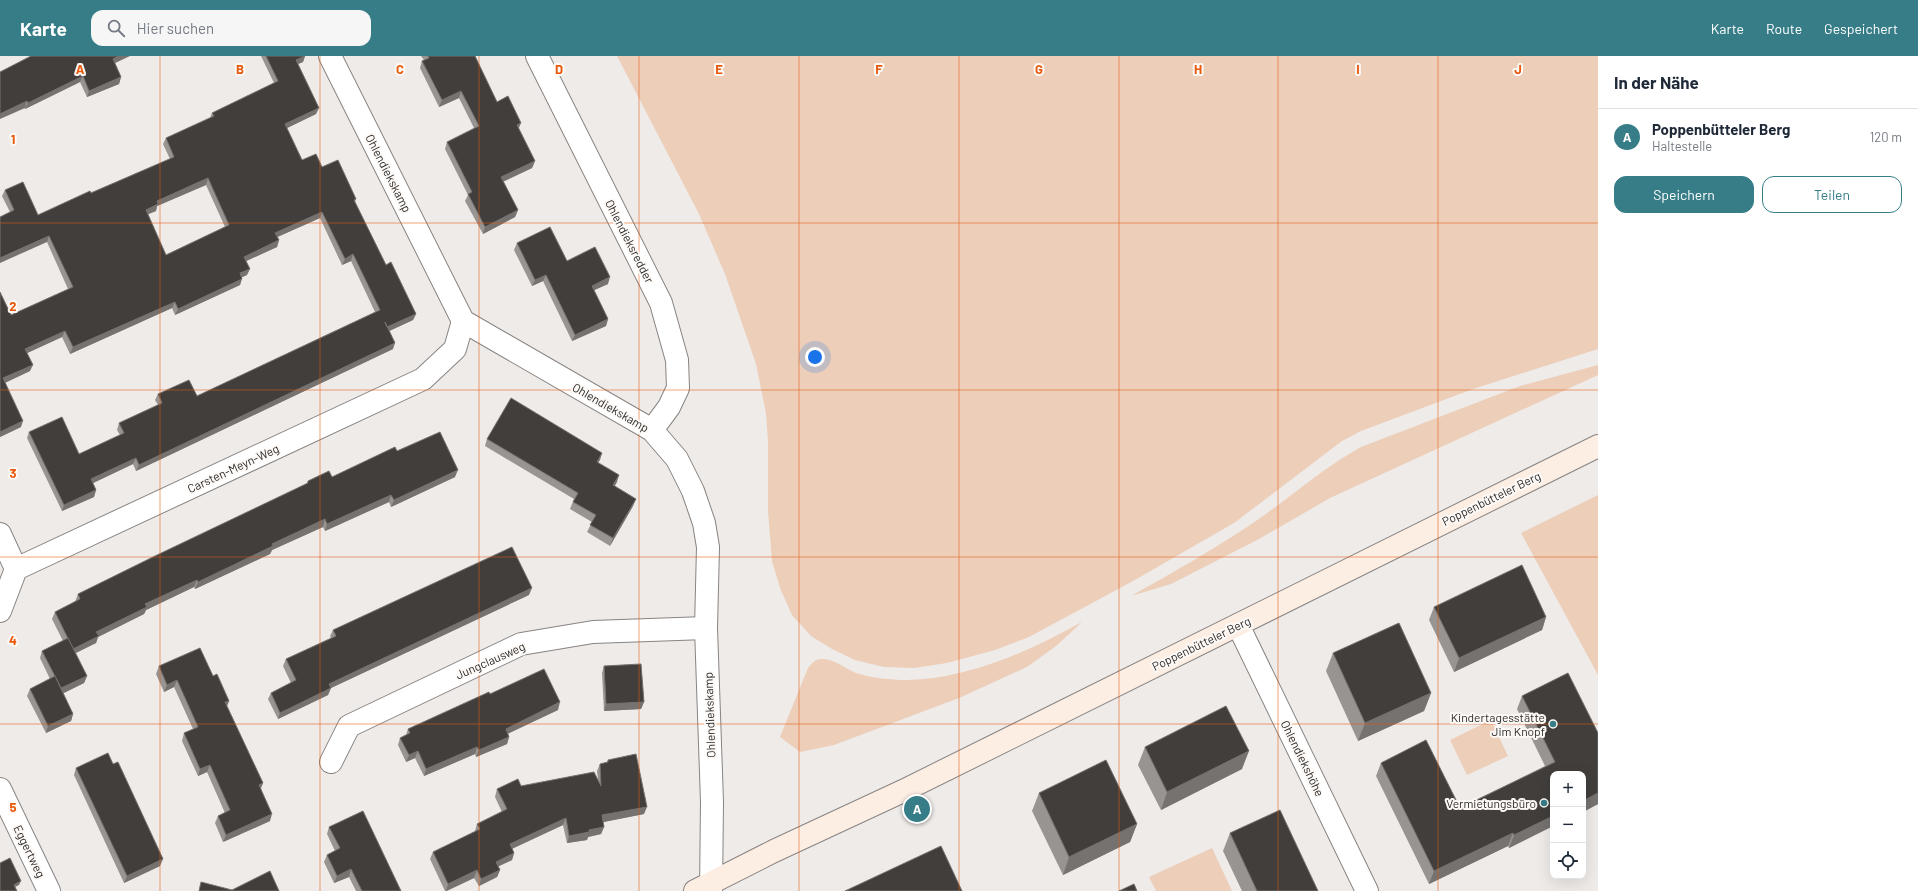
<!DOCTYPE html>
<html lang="de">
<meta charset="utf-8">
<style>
:root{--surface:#fff;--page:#f6f6f7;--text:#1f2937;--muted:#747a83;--line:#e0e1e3;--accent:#367d87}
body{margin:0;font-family:Barlow,sans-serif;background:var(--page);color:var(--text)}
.controls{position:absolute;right:12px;bottom:12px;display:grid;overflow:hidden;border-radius:8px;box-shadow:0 4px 16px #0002}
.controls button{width:36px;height:36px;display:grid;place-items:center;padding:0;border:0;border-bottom:1px solid var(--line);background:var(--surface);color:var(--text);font:20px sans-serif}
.you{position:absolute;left:815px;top:301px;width:14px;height:14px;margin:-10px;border:3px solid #fff;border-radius:50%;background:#1a73e8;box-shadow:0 0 0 6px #1a73e833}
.badge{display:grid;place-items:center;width:26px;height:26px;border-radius:50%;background:var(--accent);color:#fff;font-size:13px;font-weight:700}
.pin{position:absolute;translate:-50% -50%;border:2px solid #fff;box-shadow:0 1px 4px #0006}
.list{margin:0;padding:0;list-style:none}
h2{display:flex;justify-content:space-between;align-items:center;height:52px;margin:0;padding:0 16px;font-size:17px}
h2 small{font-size:13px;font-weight:400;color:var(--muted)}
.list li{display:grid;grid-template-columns:26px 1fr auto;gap:12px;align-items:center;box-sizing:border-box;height:56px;padding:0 16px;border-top:1px solid var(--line)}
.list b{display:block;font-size:15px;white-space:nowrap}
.list p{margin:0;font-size:13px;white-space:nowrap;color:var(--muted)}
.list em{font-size:13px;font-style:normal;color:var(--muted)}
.actions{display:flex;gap:8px;padding:12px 16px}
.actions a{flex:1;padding:9px 0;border:1px solid var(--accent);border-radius:12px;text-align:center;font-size:14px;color:var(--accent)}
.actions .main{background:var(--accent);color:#fff}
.icon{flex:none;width:22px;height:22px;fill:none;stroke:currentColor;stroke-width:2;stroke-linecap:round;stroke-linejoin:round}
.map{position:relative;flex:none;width:1598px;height:835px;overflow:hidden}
header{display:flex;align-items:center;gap:24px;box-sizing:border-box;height:56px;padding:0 20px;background:var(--accent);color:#fff}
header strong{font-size:19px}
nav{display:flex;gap:22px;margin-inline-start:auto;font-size:14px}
.search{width:280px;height:36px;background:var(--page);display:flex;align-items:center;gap:10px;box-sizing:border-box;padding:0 14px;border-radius:12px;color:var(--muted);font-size:15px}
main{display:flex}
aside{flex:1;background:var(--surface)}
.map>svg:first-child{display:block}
.green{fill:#ecceb9}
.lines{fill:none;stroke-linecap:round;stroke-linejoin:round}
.minor-casing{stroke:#888482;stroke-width:24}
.secondary-casing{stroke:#888482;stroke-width:24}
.minor{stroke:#fff;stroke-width:22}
.secondary{stroke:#fdeee4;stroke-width:22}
.wall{fill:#989492;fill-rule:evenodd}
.shaded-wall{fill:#757270}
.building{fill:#413e3c;stroke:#757270;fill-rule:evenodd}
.grid{fill:none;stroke:#e8590c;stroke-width:1;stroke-opacity:0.55}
.poi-dot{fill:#367d87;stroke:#fdf9f6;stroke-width:1.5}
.labels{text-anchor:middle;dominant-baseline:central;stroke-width:4;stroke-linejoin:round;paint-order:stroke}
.street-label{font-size:12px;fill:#2d2c2b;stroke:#fdf9f6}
.poi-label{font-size:12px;fill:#2d2c2b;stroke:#fdf9f6;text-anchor:end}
.grid-label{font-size:13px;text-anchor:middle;font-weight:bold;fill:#e8590c;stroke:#fdf9f6;stroke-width:4;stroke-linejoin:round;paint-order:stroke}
</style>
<header>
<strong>Karte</strong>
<div class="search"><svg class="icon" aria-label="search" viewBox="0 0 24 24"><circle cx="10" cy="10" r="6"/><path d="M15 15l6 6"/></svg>Hier suchen</div>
<nav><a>Karte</a><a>Route</a><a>Gespeichert</a></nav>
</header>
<main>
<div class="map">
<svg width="1598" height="835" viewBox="0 0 1598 835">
<rect width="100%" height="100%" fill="#efebe9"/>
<!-- green -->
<g class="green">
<polygon points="617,0 1598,0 1598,293 1473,333 1361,375 1342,385 1234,467 1133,525 1029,581 995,594 947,607 914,612 884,611 855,604 832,593 811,580 792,559 780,532 772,505 768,455 768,386 766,357 756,308 725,218 699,158"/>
<path d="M1598,309V319L1330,442L1259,483L1171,528L1131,540C1174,516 1216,492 1256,465C1292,440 1323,412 1361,391L1520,330Z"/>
<polygon points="1598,439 1598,619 1521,477"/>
<path d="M1082,566L1056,590L1027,611L959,642L834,689L800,696L780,681L808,612C812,607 815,603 822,603C833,602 846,613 856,617C872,622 890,624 907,624C969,623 1029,595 1082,566Z"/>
<polygon points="1491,664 1508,700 1467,719 1450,684"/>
<polygon points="1212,792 1232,835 1156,835 1149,821"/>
</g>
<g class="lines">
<defs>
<g id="minor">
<polyline points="330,0 463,265 652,374 677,403 693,435 704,467 708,491 706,572 712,746 711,835"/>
<polyline points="537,0 661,247 677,304 678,332 669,351 652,374"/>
<polyline points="0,478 16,513"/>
<polyline points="0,555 16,513 423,323 455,293 463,265"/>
<polyline points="1238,569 1367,835"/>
<polyline points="331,706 349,670 521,588 593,576 706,572"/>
<polyline points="0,733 49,835"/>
</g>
<polyline id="secondary" points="695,835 774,795 903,735 1598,390"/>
</defs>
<!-- minor casing -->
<use href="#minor" class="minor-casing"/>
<!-- secondary casing -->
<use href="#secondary" class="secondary-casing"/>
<!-- minor -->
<use href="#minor" class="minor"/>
<!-- secondary -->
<use href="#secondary" class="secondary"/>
</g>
<!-- wall -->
<g class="wall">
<path d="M261,0H305L303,6L298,8L316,58L287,72L302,104L322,111L356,143L355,146L386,209L416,258L413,264L389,275L393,293L136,415L133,408L93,427L96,434L94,441L62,455L27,382L29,376L79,398L120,379L117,374L119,367L158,349L155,344L158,338L197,340L375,256L351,205L342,209L320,162L277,181L279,184L277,191L246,205L247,219L242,221L240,229L175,259L172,252L70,298L62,281L27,297L30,315L5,327L21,371L0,381V236L11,259L68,233L47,186L10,156L2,140L5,134L38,159L170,103L163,88L166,82L210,62L212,57L274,27ZM206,129L225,171L166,199L148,158L156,155L157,150Z"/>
<polygon points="421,0 475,0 497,46 519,73 535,105 532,112 503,126 518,154 515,161 483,178 465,145 468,139 445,93 447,86 474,72 459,42 439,51 420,12 422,5 424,4"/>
<polygon points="115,7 121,21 119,28 87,41 80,26 25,53 0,16"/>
<polygon points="517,187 567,205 608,228 594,234 608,263 606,270 572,285 543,225 532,230 514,194"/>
<polygon points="487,383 602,397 598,407 619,419 614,430 633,450 610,490 587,476 592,466 570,453 574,443 485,390"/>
<polygon points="397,395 455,421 391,451 389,446 325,475 323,471 272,494 270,498 195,533 194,531 146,554 144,558 98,581 96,587 75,597 87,620 84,627 63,637 73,658 71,665 46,677 27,640 30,633 50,623 40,602 42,595 63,585 52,563 55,556 75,546 78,538 306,428 308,425 332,421"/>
<polygon points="529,539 331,632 328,639 278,663 268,643 271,637 291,627 283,610 286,603 331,582 330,580 333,574"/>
<polygon points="1434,551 1546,561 1542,574 1454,616 1429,564"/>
<polygon points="1333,597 1431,637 1424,655 1358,685 1326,615"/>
<polygon points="159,610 213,620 229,645 227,650 263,727 261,732 270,765 223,786 215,767 218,760 225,757 207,716 198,720 182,685 184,677 193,673 174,631 164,636 156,618"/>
<polygon points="604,610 644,646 641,653 604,655 602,617"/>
<polygon points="1568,617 1598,677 1598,748 1583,756 1583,718 1553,718 1553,770 1509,792 1508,790 1429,828 1376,720 1381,707 1426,684 1460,752 1545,710 1517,653 1522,640"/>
<polygon points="490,638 558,654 508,677 509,681 507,688 476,701 475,698 424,720 415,702 406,706 398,689 400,682 406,679 408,673"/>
<polygon points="1145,691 1242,713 1161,754 1138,709"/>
<polygon points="608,704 644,758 603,766 604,771 601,778 588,781 587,784 567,787 563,769 512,793 514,797 512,804 498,810 500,814 497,821 479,830 474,822 447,835 445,835 430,803 433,796 475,776 475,775 477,768 502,756 495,741 497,733 521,730 598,723 597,715 600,708 607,706"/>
<polygon points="113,708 160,810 124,827 74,719 76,712"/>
<polygon points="1039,737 1137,768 1130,786 1063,819 1032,755"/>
<polygon points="329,771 401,835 356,835 349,821 334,827 324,806 327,799 335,795 327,778"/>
<polygon points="1230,777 1318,835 1242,835 1223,795"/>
</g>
<!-- shaded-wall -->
<g class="shaded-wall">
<polygon points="119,0 130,0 111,9 113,3"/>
<polygon points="305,0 303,6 293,10 296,4"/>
<polygon points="83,20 80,26 25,53 28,47"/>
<polygon points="121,21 119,28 87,41 89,35"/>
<polygon points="461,35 459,42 439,51 442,44"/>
<polygon points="27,45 25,52 0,63 0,58"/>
<polygon points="319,52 316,58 283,74 285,68"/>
<polygon points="521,67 518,74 517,69"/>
<polygon points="535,105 532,112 498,128 501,121"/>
<polygon points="208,122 206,129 157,150 156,155 144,160 146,154 157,145"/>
<polygon points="518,154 515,161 483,178 485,171"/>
<polygon points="322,156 320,162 273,183 275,177"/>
<polygon points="49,180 47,186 0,207 0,202"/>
<polygon points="279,184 277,191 242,207 244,201"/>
<polygon points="353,198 351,205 342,209 345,203"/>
<polygon points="250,213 247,219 238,223 240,217"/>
<polygon points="546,219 543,225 532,230 535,224"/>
<polygon points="610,221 608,228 590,236 592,230"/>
<polygon points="242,223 240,229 175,259 178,253"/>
<polygon points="175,246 172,252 70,298 73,291"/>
<polygon points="416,258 413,264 385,277 387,271"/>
<polygon points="608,263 606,270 572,285 575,279"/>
<polygon points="65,275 62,281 23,299 25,293"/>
<polygon points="395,287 393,293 136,415 139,409"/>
<polygon points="33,309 30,315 0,329 3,322"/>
<polygon points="23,365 21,371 0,381 0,376"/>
<polygon points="602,397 600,404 594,413 597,406"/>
<polygon points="136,402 133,408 89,429 91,423"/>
<polygon points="458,414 455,421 391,451 394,444"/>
<polygon points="619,419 617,426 611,437 613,429"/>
<polygon points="96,434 94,441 62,455 64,449"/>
<polygon points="391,439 389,446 325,475 327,468"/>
<polygon points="636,443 633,450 610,490 613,482"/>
<polygon points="325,463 323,471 272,494 270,498 195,533 198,526 272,488"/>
<polygon points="197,524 194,531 146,554 144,558 98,581 96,587 70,600 73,593 96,576 145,548"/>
<polygon points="532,532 529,539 331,632 328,639 278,663 280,657 329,628"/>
<polygon points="1546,561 1542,574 1454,616 1459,602"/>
<polygon points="87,620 84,627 58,640 61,632"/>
<polygon points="177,624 174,631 164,636 167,629"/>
<polygon points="1431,637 1424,655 1358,685 1365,667"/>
<polygon points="229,645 226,652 225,646"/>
<polygon points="560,646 558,654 503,680 506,673"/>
<polygon points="644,646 641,653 604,655 606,648"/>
<polygon points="73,658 71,665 46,677 48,670"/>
<polygon points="509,681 507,688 476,701 479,694"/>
<polygon points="477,691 475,698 424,720 426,713"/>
<polygon points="418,695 415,702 406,706 409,699"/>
<polygon points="1249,695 1242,713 1161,754 1167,736"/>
<polygon points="210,709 207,716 198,720 200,713"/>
<polygon points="263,727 260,734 259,729"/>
<polygon points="1598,737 1598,748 1583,756 1583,745"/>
<polygon points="647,751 644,758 599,767 602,759"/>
<polygon points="272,758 270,765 223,786 226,779"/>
<polygon points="1553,760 1553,770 1509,792 1514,779"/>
<polygon points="566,762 563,769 507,795 510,788"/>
<polygon points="1137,768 1130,786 1063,819 1069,801"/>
<polygon points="604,771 601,778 588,781 587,784 567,787 569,780 589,774"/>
<polygon points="1513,777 1508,790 1429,828 1434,815"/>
<polygon points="514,797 512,804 493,813 496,806"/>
<polygon points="163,803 160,810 124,827 127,820"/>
<polygon points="351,813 349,821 334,827 337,820"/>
<polygon points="477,814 474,822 446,835 448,828"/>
<polygon points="500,814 497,821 479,830 481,823"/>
<polygon points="21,825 19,829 13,832 14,829"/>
</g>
<!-- building -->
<g class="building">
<polygon points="31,0 119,0 113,3 121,21 89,35 83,20 28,47 27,45 0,58 0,16"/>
<path d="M266,0H305L296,4L319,52L285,68L302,104L316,98L322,111L338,104L356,143L354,144L386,209L391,206L416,258L387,271L385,266L395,287L139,409L136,402L91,423L96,434L64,449L29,376L62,361L79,398L124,377L119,367L162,347L158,338L189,324L197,340L380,254L353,198L345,203L322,156L275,177L279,184L244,201L250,213L240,217L242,223L178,253L175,246L73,291L65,275L25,293L33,309L3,322L23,365L0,376V236L11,259L73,231L49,180L0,202V161L14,154L5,134L23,126L38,159L90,135L91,137L174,101L166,82L214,60L212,57L278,25ZM208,122L229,169L166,199L146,154L158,148L157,145Z"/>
<polygon points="428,0 475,0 497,46 508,40 521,67 517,69 535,105 501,121 518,154 485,171 468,138 472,136 447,86 479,70 461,35 442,44 422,5 429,2"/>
<polygon points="550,171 567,205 595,191 610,221 592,230 608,263 575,279 546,219 535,224 517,187"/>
<polygon points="511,342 602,397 597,406 619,419 613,429 636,443 613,482 590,469 596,459 573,446 578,437 487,383"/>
<polygon points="440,376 458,414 394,444 391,439 327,468 325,463 272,488 273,490 198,526 197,524 145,548 147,551 96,576 99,580 73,593 55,556 80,543 78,538 155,500 308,427 308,425 329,415 332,421 395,391 397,395"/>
<polygon points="512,491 532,532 329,628 331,632 280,657 271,637 296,624 286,603 336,580 333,574"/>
<polygon points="1522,509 1546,561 1459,602 1434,551"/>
<polygon points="1399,567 1431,637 1365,667 1333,597"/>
<polygon points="68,582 87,620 61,632 42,595"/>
<polygon points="200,592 213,620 217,618 229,645 225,646 263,727 259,729 272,758 226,779 218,760 230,754 210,709 200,713 184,677 198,671 177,624 167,629 159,610"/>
<polygon points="641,608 644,646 606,648 604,610"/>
<polygon points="544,613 560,646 506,673 509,681 479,694 477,691 426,713 418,695 409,699 400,682 410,677 408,673 489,636 490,638"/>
<polygon points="1568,617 1598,677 1598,737 1583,745 1583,718 1553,718 1553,760 1514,779 1513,777 1434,815 1381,707 1426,684 1460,752 1555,706 1522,640"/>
<polygon points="55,620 73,658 48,670 30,633"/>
<polygon points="1226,650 1249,695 1167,736 1145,691"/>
<polygon points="108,697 113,708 118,706 163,803 127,820 76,712"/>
<polygon points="636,698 647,751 602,759 604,771 589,774 589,776 569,780 566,762 510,788 514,797 496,806 500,814 481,823 477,814 448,828 433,796 480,773 477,768 507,753 497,733 518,723 521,730 594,716 601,730 600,708 608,706 608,704"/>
<polygon points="1106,704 1137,768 1069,801 1039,737"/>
<polygon points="1280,754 1318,835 1257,835 1230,777"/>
<polygon points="363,755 401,835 362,835 351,813 337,820 327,799 340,792 329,771"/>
<polygon points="941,790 962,835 845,835"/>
<polygon points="10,802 21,825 14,829 17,835 0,835 0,807"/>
<polygon points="270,815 279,835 199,835 201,826 232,834"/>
<polygon points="1134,828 1137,835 1119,835"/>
</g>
<!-- grid -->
<path class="grid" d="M160,0V835M320,0V835M479,0V835M639,0V835M799,0V835M959,0V835M1119,0V835M1278,0V835M1438,0V835M0,167H1598M0,334H1598M0,501H1598M0,668H1598"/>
<!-- markers -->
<g class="poi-dot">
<circle cx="1553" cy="668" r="4"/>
<circle cx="1544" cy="747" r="4"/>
</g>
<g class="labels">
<!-- street labels -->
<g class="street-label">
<text transform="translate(389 117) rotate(63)">Ohlendiekskamp</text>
<text transform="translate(630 185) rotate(63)">Ohlendieksredder</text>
<text transform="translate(611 351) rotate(30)">Ohlendiekskamp</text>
<text transform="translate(233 412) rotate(-25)">Carsten-Meyn-Weg</text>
<text transform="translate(1491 442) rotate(-26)">Poppenbütteler Berg</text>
<text transform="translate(1201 587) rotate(-26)">Poppenbütteler Berg</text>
<text transform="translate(490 604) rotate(-24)">Jungclausweg</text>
<text transform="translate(709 659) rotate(-92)">Ohlendiekskamp</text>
<text transform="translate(1303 702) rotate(64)">Ohlendiekshöhe</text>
<text transform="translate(30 795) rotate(64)">Eggertweg</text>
</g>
<!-- poi labels -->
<g class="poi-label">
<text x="1545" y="661">Kindertagesstätte<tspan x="1545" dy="14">Jim Knopf</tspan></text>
<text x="1536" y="747">Vermietungsbüro</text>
</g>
</g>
<g class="grid-label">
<text x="80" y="18">A</text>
<text x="240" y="18">B</text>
<text x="400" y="18">C</text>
<text x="559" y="18">D</text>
<text x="719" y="18">E</text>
<text x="879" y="18">F</text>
<text x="1039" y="18">G</text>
<text x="1198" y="18">H</text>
<text x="1358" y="18">I</text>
<text x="1518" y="18">J</text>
<text x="13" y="88">1</text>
<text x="13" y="255">2</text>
<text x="13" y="422">3</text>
<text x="13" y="589">4</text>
<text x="13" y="756">5</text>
</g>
</svg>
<div class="controls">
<button>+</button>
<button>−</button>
<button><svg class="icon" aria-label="locate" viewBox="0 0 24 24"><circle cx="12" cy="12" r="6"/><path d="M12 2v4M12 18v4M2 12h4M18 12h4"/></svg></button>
</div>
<div class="you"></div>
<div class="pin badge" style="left:917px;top:753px">A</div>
</div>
<aside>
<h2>In der Nähe<small></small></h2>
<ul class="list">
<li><span class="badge">A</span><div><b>Poppenbütteler Berg</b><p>Haltestelle</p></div><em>120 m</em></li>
</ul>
<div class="actions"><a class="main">Speichern</a><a>Teilen</a></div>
</aside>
</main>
